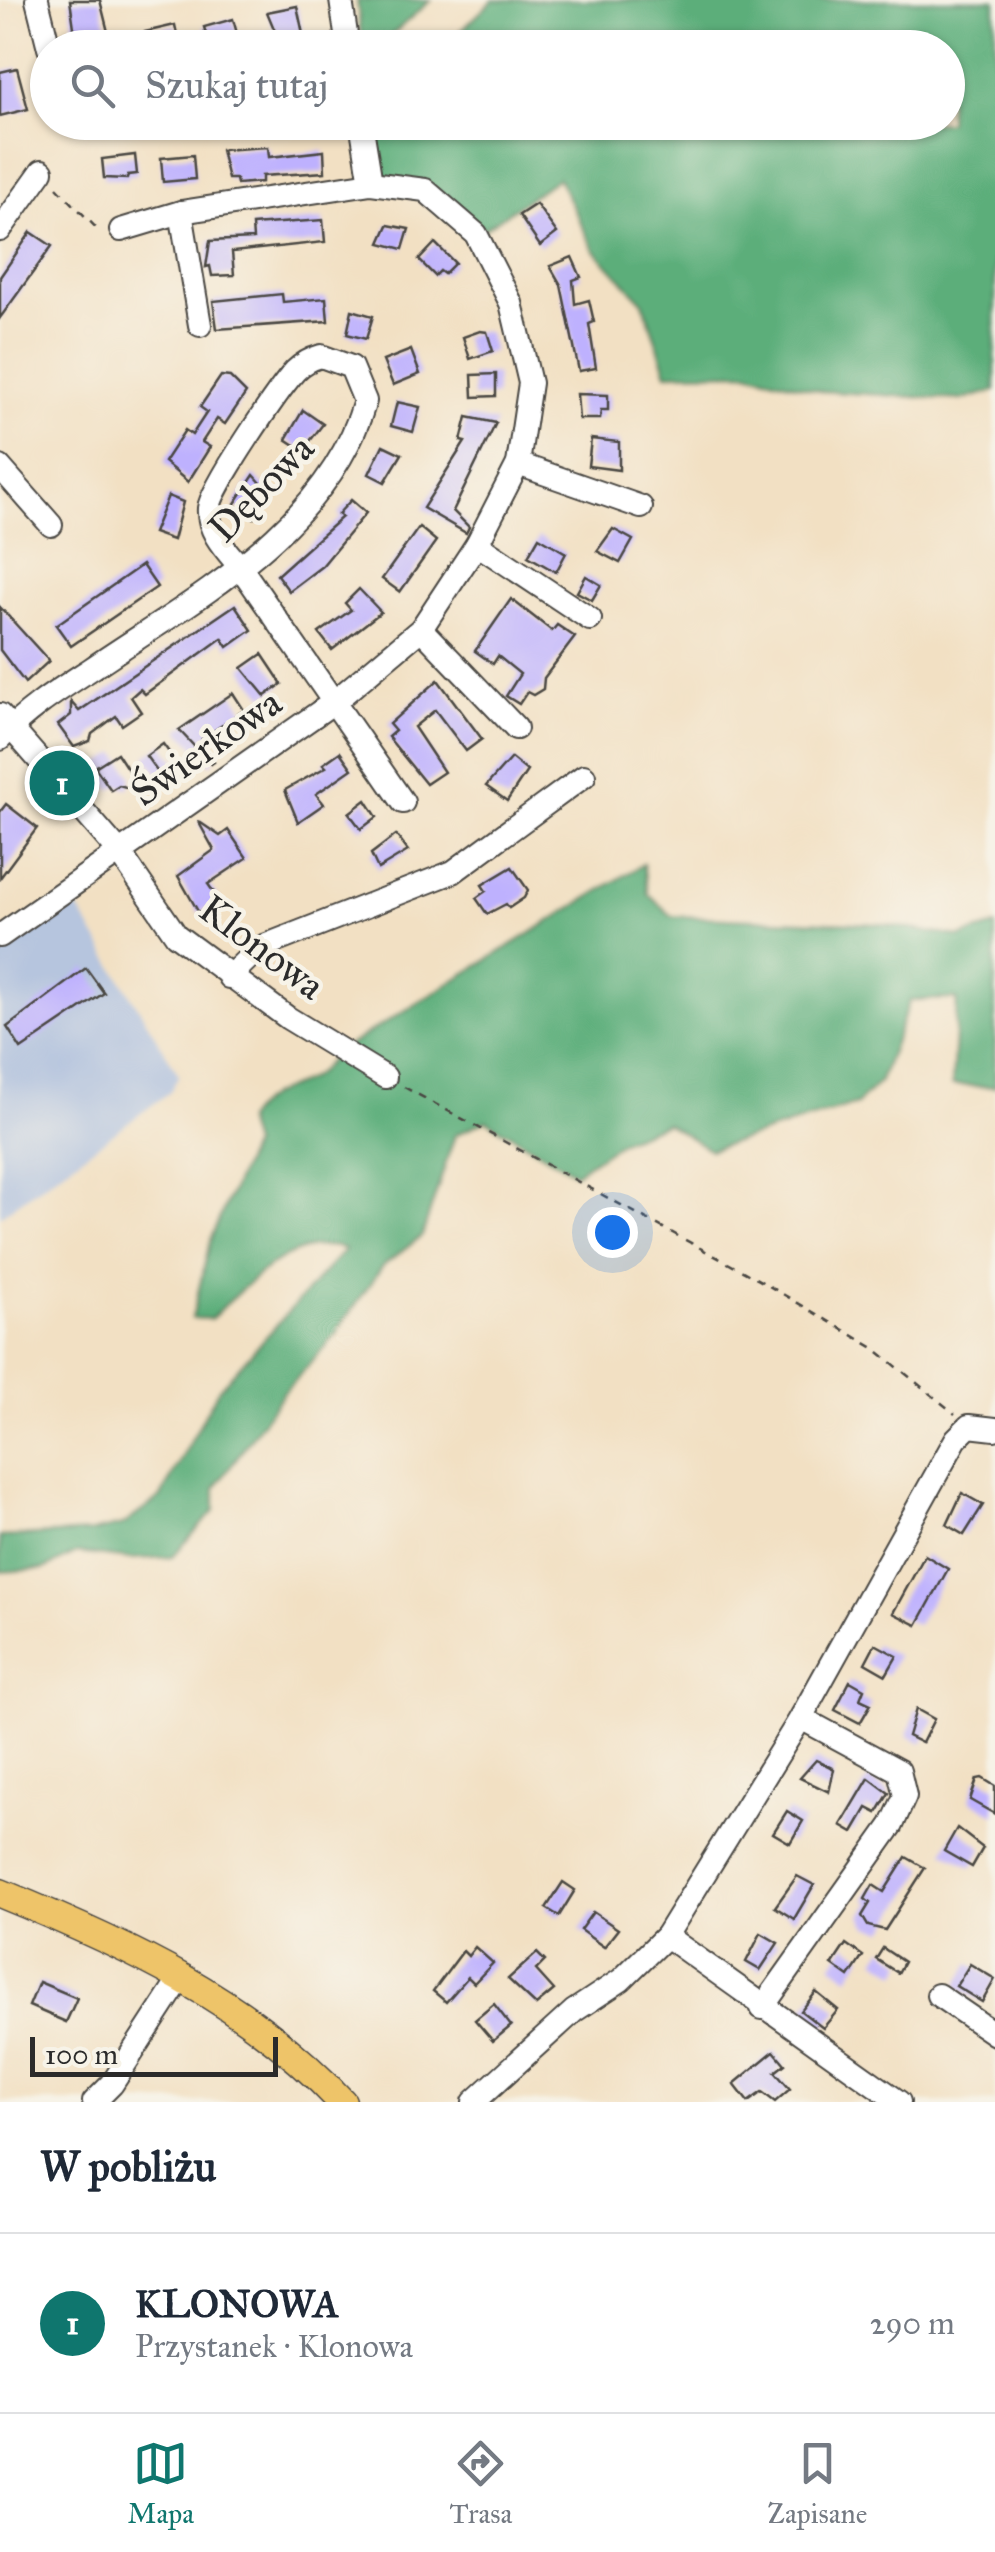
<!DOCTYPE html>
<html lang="pl">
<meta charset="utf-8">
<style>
:root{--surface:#fff;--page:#f6f6f7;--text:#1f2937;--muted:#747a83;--line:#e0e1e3;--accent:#0f766e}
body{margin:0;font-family:"IM FELL Great Primer",serif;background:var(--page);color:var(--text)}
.scale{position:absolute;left:30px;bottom:25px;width:248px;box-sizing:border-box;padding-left:10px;border:5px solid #2b2b2b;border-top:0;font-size:28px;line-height:35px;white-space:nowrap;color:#2b2b2b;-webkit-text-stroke:8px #f7f3e8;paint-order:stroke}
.you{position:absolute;left:612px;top:1232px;width:35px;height:35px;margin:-25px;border:8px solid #fff;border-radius:50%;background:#1a73e8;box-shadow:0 0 0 15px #1a73e833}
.badge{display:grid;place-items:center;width:65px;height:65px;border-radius:50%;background:var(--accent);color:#fff;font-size:32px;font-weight:700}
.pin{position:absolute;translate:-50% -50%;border:5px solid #fff;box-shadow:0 2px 10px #0006}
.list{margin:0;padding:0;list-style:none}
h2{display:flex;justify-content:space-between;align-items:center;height:130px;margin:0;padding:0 40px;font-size:42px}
h2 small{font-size:32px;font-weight:400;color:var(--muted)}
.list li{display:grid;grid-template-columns:65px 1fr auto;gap:30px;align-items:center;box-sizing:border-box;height:180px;padding:0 40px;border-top:2px solid var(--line)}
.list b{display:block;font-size:38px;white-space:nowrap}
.list p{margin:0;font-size:32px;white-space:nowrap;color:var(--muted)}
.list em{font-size:32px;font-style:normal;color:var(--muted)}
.icon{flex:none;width:55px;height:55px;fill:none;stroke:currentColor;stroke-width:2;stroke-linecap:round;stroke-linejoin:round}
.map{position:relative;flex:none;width:995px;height:2102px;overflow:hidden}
.search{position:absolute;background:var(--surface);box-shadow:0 2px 8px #0004;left:30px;right:30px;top:30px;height:110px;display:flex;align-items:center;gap:25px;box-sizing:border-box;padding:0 35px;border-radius:55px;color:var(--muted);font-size:38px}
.sheet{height:310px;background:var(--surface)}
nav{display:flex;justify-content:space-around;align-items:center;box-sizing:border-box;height:140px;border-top:2px solid var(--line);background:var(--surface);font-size:28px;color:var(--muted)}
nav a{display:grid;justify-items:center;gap:5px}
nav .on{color:var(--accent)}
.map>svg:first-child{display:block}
.industrial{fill:#b6c5de}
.forest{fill:#5cae7a;stroke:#446c52;stroke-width:2.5}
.building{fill:#beb1fe}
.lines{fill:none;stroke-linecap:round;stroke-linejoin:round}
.minor-casing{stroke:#494642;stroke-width:26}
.major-casing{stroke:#494642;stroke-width:31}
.path{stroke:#494642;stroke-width:2.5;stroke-dasharray:8 8;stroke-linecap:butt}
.minor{stroke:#fff;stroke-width:22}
.major{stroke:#eec469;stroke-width:28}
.labels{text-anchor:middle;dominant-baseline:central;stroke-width:9;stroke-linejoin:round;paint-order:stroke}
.street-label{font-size:40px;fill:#2b2b2b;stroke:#f7f3e8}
</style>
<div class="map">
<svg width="995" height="2102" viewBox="0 0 995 2102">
<rect width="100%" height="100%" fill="#f7f3e8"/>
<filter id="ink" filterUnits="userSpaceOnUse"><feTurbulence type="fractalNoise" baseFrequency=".01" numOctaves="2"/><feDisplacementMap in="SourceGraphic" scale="20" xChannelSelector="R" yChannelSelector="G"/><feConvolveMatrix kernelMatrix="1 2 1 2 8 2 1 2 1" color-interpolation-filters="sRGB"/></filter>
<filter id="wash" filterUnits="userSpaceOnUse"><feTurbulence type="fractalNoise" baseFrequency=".0048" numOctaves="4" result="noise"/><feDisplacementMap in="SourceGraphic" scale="40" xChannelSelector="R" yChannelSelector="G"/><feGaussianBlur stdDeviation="2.25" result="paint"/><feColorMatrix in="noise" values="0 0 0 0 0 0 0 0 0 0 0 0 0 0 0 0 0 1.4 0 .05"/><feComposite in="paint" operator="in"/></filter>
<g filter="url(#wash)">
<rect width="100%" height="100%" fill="#f2e0c3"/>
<!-- industrial -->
<polygon class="industrial" points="74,901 179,1075 170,1092 0,1216 0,955"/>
<!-- forest -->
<g class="forest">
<polygon points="357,0 431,0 377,48 362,47"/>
<polygon points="493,0 995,0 995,391 961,400 820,391 748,372 667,373 643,302 594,250 558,178 484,229 377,175 372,123 948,122 948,48 444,47"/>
<path d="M643,864L648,894L672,916L880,924L960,937L995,926V1087L952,1085L957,999L910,1000L880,1081L857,1104L710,1150L666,1123L623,1140L575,1173L486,1120L455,1135L422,1236L383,1266L327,1345L283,1393L215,1488V1510L172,1557L131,1559L77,1553L44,1569L0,1572V1537L92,1532L123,1525L161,1497L218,1390L345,1249C292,1233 246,1285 211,1319L192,1318L211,1238L252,1145L245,1121C274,1077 308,1096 333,1055Z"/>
</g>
<g id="blocks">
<!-- building -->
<g class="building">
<polygon points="70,0 100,0 112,48 77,48"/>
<polygon points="297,6 306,48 282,48 267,12"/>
<polygon points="233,19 241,48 210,48 204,27"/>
<polygon points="175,25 180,48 149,48 145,32"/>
<polygon points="17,68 28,109 0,116 0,72"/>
<polygon points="268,147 269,157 324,151 325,172 262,176 262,182 237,184 236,179 228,179 221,150"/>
<polygon points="135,155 137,174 128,175 127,179 104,178 102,159"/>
<polygon points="193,155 195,179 163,182 161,158"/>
<polygon points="536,204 557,233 540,246 519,215"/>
<polygon points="323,220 325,242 232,252 234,275 212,276 210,266 206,267 210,241 253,239 252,225"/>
<polygon points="388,225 409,229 403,249 380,243"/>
<polygon points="31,232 52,246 0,318 0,277"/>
<polygon points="435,243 455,263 444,274 440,271 435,276 419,260"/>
<polygon points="572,257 581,277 573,280 575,304 589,300 594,322 589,324 596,368 579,371 561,285 550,266"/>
<polygon points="282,294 283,302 326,298 328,321 217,329 213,301"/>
<polygon points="352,310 373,316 366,339 347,334"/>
<polygon points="480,331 487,332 493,351 470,359 463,337"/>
<polygon points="411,350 420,374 393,385 383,361"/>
<polygon points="496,374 496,396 473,397 472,375"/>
<polygon points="221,376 230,377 246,393 225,424 217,419 202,442 210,447 188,482 164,462 185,430 192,435 207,412 200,407"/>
<polygon points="577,394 608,395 608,410 601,410 600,419 579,419"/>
<polygon points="397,402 420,407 413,432 391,426"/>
<polygon points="303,410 323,424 303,450 286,439"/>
<polygon points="467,417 496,423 453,511 469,527 466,533 423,508 465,442 461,441"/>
<polygon points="591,439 619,442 619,470 588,466"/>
<polygon points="383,445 402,454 385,482 369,474"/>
<polygon points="254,475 270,493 254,518 234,505"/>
<polygon points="168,496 183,502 173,540 153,533"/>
<polygon points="351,500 366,513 322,566 289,591 277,575 342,517 338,514"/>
<polygon points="419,527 436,541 400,592 382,579"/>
<polygon points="613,529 633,540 620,563 597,551"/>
<polygon points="539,537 566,553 556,572 528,556"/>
<polygon points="142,565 157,587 71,646 56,625"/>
<polygon points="586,576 601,585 592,600 577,592"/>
<polygon points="359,589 381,612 332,650 319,633 351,610 345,603"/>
<polygon points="511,599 552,631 557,625 575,637 544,678 543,689 533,695 527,692 519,704 506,696 520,674 498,656 493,664 475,651"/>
<polygon points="235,605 252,630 228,647 222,638 145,694 140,689 131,697 141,712 122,725 116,716 92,734 90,741 74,747 58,725 71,715 71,702 79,711"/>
<polygon points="0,607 49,661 25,683 0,650"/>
<polygon points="262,654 282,684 265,696 242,668"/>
<polygon points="438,680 482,739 466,751 435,710 414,727 444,772 426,784 388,737 395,731 389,724"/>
<polygon points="233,693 244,710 202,739 214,762 211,764 179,730"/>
<polygon points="163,744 176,762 159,774 146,756"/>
<polygon points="340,752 352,769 316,794 324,804 298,822 285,790 326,767 323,764"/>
<polygon points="117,753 132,776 129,788 119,785 111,790 95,767"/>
<polygon points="511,758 527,771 507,801 486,786"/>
<polygon points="366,800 377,817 361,829 349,813"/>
<polygon points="6,804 37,828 0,878 0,812"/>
<polygon points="198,821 220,836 228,830 247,858 208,884 219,900 199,913 178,876 214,850"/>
<polygon points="396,835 408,851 378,869 371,854"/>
<polygon points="512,867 528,890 524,898 509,908 506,904 487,914 476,898 486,891 482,885"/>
<polygon points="86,968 104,993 21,1049 7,1027"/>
<polygon points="962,1493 983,1505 964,1535 947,1525"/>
<polygon points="925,1555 948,1569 917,1625 893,1613"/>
<polygon points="875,1644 897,1656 886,1675 865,1663"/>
<polygon points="850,1681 864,1689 860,1699 871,1704 860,1723 835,1710"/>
<polygon points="916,1709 934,1719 922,1743 908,1736"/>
<polygon points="816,1760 834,1769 829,1792 800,1778"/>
<polygon points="869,1778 889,1793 877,1813 867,1808 853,1832 841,1825"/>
<polygon points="982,1778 995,1786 995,1814 970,1800 977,1779"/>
<polygon points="787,1811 803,1821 790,1843 773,1833"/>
<polygon points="957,1828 983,1848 972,1867 944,1851"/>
<polygon points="906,1857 925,1868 885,1930 868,1926 862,1916 870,1903 865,1899 873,1885 884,1892"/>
<polygon points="797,1876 814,1885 794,1919 775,1907"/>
<polygon points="563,1882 575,1890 559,1916 546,1908"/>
<polygon points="593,1912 618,1929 604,1947 580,1930"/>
<polygon points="761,1933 778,1943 760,1970 746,1962"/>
<polygon points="846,1944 863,1956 849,1977 832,1965"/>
<polygon points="475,1947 493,1963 474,1983 468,1977 446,2002 433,1991 463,1951 468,1956"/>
<polygon points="883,1948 904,1962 898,1973 876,1959"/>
<polygon points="537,1953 545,1961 536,1970 554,1990 536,2005 508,1979"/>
<polygon points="970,1964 995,1979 982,2002 956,1986"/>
<polygon points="39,1982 77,1998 66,2022 29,2006"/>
<polygon points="816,1992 838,2010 823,2028 801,2011"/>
<polygon points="494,2004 511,2026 493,2041 475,2020"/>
<polygon points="774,2051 785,2064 775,2072 790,2089 775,2102 762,2092 748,2102 734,2084"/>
</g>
</g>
</g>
<g filter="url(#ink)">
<use href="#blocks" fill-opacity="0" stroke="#494642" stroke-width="2.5"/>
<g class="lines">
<defs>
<g id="minor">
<polyline points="37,0 49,48"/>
<polyline points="341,0 348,48"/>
<polyline points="361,122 371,183"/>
<polyline points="181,212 200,325"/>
<polyline points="0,230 42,171"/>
<polyline points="518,464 641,507"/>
<polyline points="0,467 51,525"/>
<polyline points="477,544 590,619"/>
<polyline points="421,629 516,728"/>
<polyline points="0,715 120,853 176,935 288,1018 385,1077"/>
<path d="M0,739C27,710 59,690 91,669C195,598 328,529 365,401L351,367L321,356C310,359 303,363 295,371C279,389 211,488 209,508C207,532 227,551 241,568L403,802"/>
<polyline points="0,936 334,702 421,629 477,544 518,464 530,383 511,303 476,234 425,190 371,183 181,212 121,230"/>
<polyline points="229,977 259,948 453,872 584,776"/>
<polyline points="666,1936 899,2102"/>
<polyline points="938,1995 995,2034"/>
<polyline points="762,2008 892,1825 905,1796 899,1771 801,1718"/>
<polyline points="94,2102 112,2084 182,1976"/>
<polyline points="474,2102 574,2011 621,1980 666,1936 799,1721 956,1439 969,1426 995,1429"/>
</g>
<path id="major" d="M0,1893C127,1945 247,2000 342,2102"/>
</defs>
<!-- minor casing -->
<use href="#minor" class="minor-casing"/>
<!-- major casing -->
<use href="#major" class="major-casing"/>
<!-- path -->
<g class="path">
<polyline points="57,187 100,232"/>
<polyline points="404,1087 759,1280 874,1348 955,1414"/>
</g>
<!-- minor -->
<use href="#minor" class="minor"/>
<!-- major -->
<use href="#major" class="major"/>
</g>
</g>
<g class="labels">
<!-- street labels -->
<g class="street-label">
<text transform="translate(261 488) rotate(-46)">Dębowa</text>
<text transform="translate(206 747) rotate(-35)">Świerkowa</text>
<text transform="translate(262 947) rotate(37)">Klonowa</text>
</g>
</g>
</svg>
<div class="scale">100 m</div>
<div class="you"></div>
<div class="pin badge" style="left:62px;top:783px">1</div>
<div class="search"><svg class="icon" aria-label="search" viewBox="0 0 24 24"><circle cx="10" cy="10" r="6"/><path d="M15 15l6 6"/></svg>Szukaj tutaj</div>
</div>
<section class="sheet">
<h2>W pobliżu<small></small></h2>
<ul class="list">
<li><span class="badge">1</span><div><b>KLONOWA</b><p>Przystanek · Klonowa</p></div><em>290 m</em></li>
</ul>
</section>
<nav>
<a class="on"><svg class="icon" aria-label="map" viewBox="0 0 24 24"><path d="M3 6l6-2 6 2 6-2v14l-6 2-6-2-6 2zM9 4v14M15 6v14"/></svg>Mapa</a>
<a><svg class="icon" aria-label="directions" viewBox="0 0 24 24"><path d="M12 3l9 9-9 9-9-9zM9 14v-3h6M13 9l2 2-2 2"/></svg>Trasa</a>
<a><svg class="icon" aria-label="saved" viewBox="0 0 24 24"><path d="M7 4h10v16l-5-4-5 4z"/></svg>Zapisane</a>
</nav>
